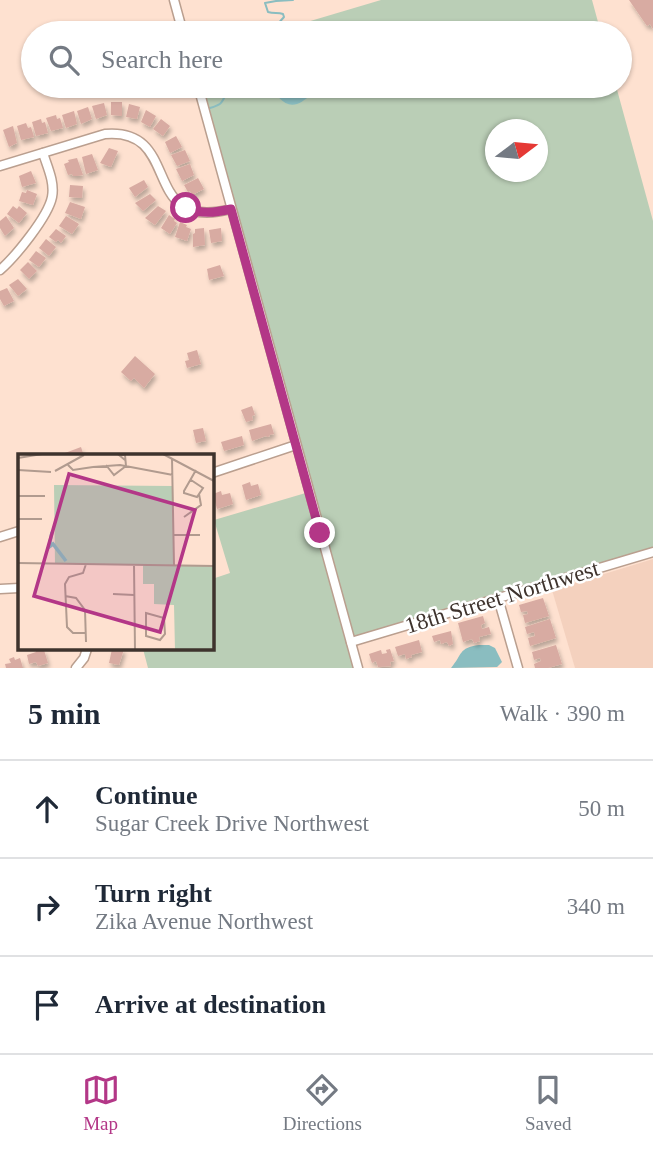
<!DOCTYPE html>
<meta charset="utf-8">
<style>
:root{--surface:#fff;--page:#f6f6f7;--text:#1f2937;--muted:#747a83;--line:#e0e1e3;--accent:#b33787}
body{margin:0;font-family:"Times New Roman",serif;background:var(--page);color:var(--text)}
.compass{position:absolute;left:485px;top:119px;width:63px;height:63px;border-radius:50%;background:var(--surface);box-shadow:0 2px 5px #0004;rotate:74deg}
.stop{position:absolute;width:21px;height:21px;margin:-16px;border:5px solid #b33787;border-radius:50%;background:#fff}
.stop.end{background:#b33787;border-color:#fff;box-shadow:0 2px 7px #0008}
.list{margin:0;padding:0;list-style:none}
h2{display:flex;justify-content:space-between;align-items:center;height:91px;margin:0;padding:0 28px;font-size:30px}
h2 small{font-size:23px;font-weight:400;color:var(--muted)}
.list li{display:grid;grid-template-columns:46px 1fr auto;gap:21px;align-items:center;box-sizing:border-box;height:98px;padding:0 28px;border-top:2px solid var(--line)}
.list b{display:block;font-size:26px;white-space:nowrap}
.list p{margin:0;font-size:23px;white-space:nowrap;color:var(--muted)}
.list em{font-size:23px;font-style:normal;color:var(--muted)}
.icon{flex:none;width:38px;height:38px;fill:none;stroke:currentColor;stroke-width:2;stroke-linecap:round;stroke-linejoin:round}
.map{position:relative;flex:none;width:653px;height:668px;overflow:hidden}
.search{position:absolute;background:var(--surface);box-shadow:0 2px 5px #0004;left:21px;right:21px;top:21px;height:77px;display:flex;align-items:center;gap:18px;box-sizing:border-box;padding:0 24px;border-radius:38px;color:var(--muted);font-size:26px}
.sheet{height:385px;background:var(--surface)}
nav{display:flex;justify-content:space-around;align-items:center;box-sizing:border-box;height:98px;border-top:2px solid var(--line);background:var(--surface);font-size:19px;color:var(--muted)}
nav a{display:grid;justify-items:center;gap:4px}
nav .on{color:var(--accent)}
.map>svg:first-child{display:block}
.built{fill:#f4d1be}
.green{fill:#baceb6;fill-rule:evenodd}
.water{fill:#8abdc0}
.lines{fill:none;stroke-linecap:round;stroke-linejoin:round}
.stream{stroke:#8abdc0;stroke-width:2}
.building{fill:#d8aba2;filter:url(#shadow)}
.minor-casing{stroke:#ba9f8f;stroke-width:11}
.minor{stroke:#fff;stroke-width:8}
.route{stroke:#b33787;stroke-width:9}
.labels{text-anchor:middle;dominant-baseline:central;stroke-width:5;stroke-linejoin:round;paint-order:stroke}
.street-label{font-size:23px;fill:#3e332d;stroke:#fff}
.inset-river{fill:none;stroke:#8abdc0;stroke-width:3.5}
.inset-road{fill:none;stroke:#b19b8f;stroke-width:2}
.view{fill:#b33787;fill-opacity:0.15;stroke:#b33787;stroke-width:3.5}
.inset-edge{fill:none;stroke:#3e332d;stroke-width:3.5}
</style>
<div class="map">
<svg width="653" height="668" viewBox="0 0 653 668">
<defs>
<filter id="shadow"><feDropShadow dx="2" dy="4" stdDeviation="2" flood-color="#0004"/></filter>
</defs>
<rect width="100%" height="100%" fill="#fee1d0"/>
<!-- built -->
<polygon class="built" points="653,559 653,668 575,668 552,590"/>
<!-- green -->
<g class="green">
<polygon points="381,0 592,0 601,33 270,33"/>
<path d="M198,86H616L653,221V552L352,642L358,668H148L143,649H212V579L230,573L214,520L309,492ZM496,130H538V172H496Z"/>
</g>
<!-- water -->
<g class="water">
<path d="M273,86H332C327,89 322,90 316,92C309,95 304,102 297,104C285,108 276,96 273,86Z"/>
<path d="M479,645H489L495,648L502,662L497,667L451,668C463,654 458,648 479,645Z"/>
</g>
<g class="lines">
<!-- stream -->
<g class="stream">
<path d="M272,33L277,30L276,26L284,17L283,14C278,12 274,14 268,12L265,3L276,1L293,0"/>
<path d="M210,108C222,104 221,104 226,94L224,92L223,89L227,86"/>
</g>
</g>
<!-- building -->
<g class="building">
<polygon points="629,0 653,0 653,29 650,24 647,26"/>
<polygon points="111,102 122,102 122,116 111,115"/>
<polygon points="104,103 107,115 96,119 92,106"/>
<polygon points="129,104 140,107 137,119 126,117"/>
<polygon points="88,107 92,119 81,124 77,111"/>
<polygon points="146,110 156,116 150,127 141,122"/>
<polygon points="74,111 77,124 66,128 62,115"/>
<polygon points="56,115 57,119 60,118 63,128 51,131 46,118"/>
<polygon points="41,119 42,123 45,122 48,133 36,136 32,122"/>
<polygon points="161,119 170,126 163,136 153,129"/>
<polygon points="26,123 28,128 31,127 34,137 21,140 17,126"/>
<polygon points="13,126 17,143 9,147 3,130"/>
<polygon points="176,136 182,147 170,153 165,142"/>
<polygon points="109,148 118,151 111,167 100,163"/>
<polygon points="185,150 190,161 177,166 171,155"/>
<polygon points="92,154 98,170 86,174 82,157"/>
<polygon points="77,158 83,175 77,176 73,176 72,174 68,175 64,164 69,162 68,160"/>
<polygon points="190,164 194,175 182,181 176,169"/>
<polygon points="31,171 36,183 22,187 19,176"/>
<polygon points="198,178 204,189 192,195 190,191 188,192 184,185"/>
<polygon points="144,180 148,187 135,197 129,188"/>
<polygon points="70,185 83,186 82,198 69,197"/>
<polygon points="27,190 37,194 33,205 19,201 22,192 26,193"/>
<polygon points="150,194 156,200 143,211 135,203"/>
<polygon points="70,202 85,207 81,219 65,213"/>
<polygon points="13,206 17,209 19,206 27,213 19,223 7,214"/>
<polygon points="158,206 166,211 155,225 145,218"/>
<polygon points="169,215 175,219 174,221 177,223 170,234 161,228"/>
<polygon points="6,216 14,228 5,236 0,228 0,221"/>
<polygon points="66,216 79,224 72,234 59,226"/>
<polygon points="180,222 187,225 186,227 191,229 187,241 175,237"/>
<polygon points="204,228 205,245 193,247 193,234 195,233 195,229"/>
<polygon points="221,228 222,241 211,243 209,230"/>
<polygon points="56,229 66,236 61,243 58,240 56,242 49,237"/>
<polygon points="46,239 56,247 49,256 39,248"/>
<polygon points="36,251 46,258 39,267 29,260"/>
<polygon points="28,262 37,271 29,279 20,270"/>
<polygon points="220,265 224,276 209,280 207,269"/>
<polygon points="18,279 27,289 18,296 9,285"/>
<polygon points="7,288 14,301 4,306 0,299 0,291"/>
<polygon points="197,350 201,364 187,368 185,361 189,360 187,353"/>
<polygon points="135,356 155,374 144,388 134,378 131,381 121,372"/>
<polygon points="252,406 255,415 252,416 253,420 246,422 241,410"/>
<polygon points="271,424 274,434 269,435 270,436 267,437 266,436 252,441 249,430"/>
<polygon points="203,428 206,441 196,443 193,430"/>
<polygon points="242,436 244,445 224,451 221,442"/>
<polygon points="81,447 84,456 57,456"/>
<polygon points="250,482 251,486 258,484 261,495 246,500 242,485"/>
<polygon points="221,491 222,495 230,493 233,504 217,509 213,494"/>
<polygon points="543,598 549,616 525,623 523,615 528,614 527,611 521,612 519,605"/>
<polygon points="483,616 485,623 481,625 482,629 489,627 491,634 479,637 480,641 474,643 472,639 463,642 458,623"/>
<polygon points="550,619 556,638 530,646 528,638 535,636 534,632 527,634 525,627"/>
<polygon points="451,631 453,644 449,646 447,642 441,644 440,640 434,642 432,636"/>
<polygon points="419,640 422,652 411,655 412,657 406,659 405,654 398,656 395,647"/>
<polygon points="556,645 562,664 548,668 535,668 534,664 541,661 540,658 534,660 532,652"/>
<polygon points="35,649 44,650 48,663 38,666 36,662 29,664 27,655 36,652"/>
<polygon points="112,649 124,649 119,665 109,663"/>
<polygon points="390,649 394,661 390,662 391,666 378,667 376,661 372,663 369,654 381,650 382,654 387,653 386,650"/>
<polygon points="14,657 15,660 20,658 23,668 6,668 5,664 11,663 9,659"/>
</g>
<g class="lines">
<defs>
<g id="minor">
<polyline points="174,0 183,33"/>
<polyline points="198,86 358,668"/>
<path d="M0,166L105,134C184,127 138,233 231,209"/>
<path d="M0,270C15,257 48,217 52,197C55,182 47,166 43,153"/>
<polyline points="212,473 296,445"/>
<polyline points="0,537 19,531"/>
<polyline points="0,589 19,588"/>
<polyline points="498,598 518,668"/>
<polyline points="351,642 653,552"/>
<polyline points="76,668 84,658 87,649"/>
</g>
</defs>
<!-- minor casing -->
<use href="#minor" class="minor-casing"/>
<!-- minor -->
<use href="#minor" class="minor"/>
</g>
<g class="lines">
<!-- route -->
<path class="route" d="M186,208C202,214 214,213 231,209L320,533"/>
</g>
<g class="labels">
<!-- street labels -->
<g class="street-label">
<text transform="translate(502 597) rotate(-17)">18th Street Northwest</text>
</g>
</g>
<!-- overview -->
<g transform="translate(18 454)">
<rect width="196" height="196" fill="#fee1d0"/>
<path d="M36,31L155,32L156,111L196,112V196H157L156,151L136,150V130H125V111L37,110Z" fill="#baceb6"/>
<path class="inset-river" d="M34,78L31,93L35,90L48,107"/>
<path class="inset-road" d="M145,0L196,27M0,4L24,0M154,4L156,111M107,6L101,1H107L108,12M50,11L55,16L75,13M88,11L96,21L108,12M75,13L102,11L155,21M0,16L33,18M37,17L66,1M173,26L185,34L179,43L166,39V37L178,16M0,42H27M166,63L183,51L181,40M0,65H24M155,81H182M0,109L196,112M68,110L65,119L51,123L47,130L49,173L55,179H68M116,111L117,196M95,140L116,141M47,142L58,144L67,156L68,188M128,159L146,164L147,180L142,186L128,182Z"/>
<path class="view" d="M51,20L177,56L142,178L16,142Z"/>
<rect width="196" height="196" class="inset-edge"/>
</g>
</svg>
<svg class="compass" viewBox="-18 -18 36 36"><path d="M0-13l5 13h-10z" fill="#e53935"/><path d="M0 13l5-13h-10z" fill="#747a83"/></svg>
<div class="stop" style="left:186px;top:208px"></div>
<div class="stop end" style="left:320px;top:533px"></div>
<div class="search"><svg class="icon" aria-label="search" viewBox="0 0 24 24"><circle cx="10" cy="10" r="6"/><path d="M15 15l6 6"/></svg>Search here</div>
</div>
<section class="sheet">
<h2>5 min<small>Walk · 390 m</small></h2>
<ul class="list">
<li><svg class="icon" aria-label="ahead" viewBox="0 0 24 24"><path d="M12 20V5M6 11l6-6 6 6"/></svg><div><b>Continue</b><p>Sugar Creek Drive Northwest</p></div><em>50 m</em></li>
<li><svg class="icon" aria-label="right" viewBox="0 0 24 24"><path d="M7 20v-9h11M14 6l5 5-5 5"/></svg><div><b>Turn right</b><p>Zika Avenue Northwest</p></div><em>340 m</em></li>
<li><svg class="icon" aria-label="arrive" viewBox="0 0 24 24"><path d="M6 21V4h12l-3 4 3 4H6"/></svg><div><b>Arrive at destination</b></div></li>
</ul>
</section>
<nav>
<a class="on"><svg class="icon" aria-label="map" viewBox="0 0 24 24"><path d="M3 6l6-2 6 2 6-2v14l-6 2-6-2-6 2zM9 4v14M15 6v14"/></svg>Map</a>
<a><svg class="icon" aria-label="directions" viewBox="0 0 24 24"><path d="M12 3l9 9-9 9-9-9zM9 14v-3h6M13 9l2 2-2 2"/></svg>Directions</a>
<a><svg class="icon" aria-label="saved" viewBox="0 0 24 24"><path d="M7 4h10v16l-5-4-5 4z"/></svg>Saved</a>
</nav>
